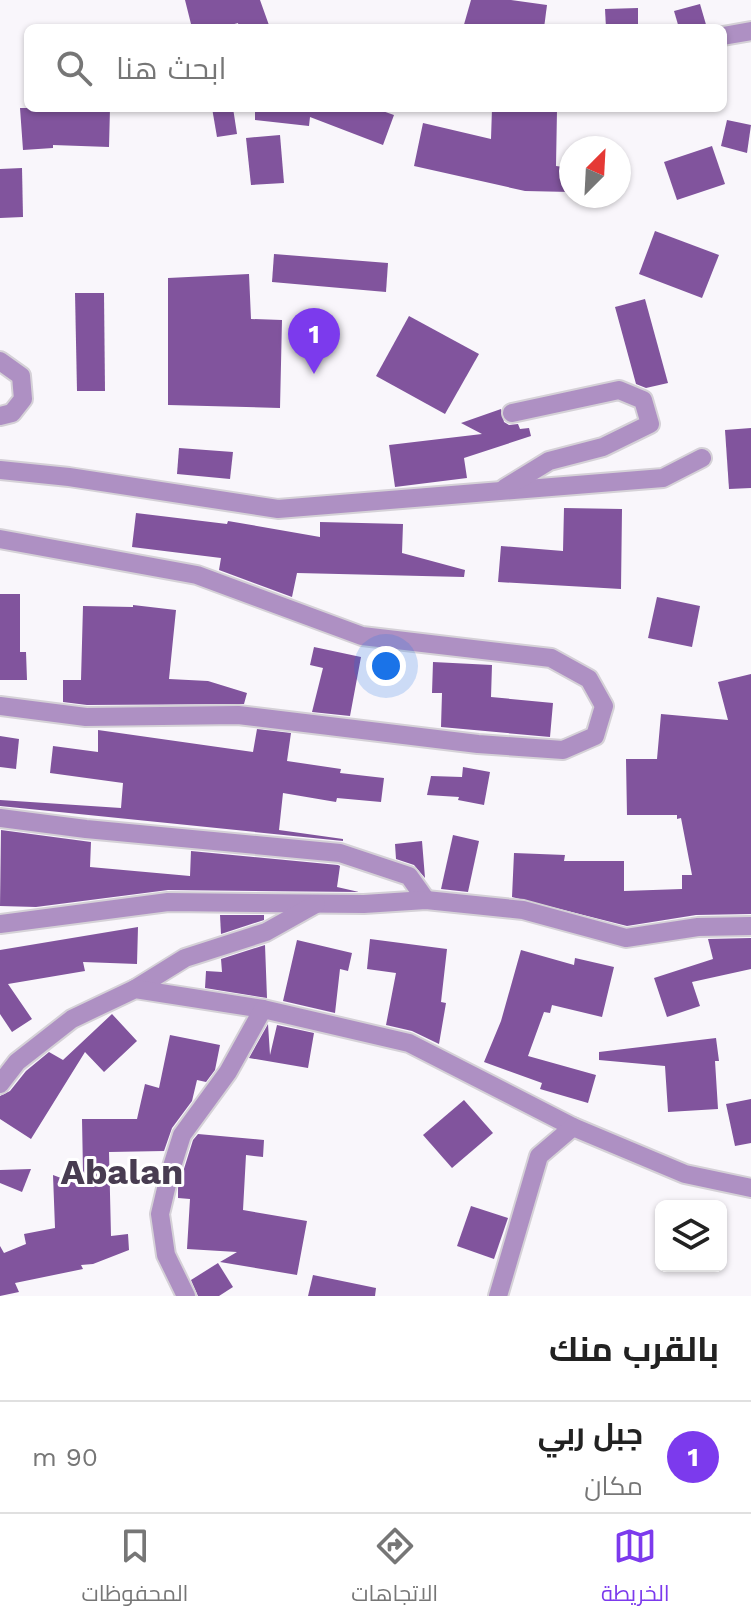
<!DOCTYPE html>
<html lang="ar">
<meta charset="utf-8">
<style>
:root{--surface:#fff;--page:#f6f6f6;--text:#222;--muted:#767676;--line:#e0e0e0;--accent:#7c3aed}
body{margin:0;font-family:"Work Sans",Cairo,sans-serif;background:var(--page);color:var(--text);direction:rtl}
.controls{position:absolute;right:24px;bottom:24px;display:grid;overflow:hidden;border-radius:12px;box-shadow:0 2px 6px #0004}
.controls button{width:72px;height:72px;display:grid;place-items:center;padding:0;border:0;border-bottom:2px solid var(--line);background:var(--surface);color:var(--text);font:40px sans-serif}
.compass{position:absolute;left:559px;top:136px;width:72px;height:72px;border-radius:50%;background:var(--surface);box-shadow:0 2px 6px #0004;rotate:24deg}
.you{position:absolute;left:386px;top:666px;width:28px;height:28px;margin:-20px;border:6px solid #fff;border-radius:50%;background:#1a73e8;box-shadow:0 0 0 12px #1a73e833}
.badge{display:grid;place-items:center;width:52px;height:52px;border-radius:50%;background:var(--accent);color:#fff;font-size:26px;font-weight:700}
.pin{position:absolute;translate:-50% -66px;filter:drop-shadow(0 2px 4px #0008)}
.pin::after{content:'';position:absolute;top:42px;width:28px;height:24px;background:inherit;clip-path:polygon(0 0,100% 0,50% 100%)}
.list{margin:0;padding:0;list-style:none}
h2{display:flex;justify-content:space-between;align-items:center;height:104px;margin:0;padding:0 32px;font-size:34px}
h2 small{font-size:26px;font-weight:400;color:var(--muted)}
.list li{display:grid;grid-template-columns:52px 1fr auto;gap:24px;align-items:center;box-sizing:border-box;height:112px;padding:0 32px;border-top:2px solid var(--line)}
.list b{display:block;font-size:30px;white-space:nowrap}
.list p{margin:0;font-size:26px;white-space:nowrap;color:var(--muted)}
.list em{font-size:26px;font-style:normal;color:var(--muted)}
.icon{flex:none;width:44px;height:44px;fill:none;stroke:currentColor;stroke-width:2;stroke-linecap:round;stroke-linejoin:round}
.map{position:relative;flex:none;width:751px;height:1296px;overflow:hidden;direction:ltr}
.search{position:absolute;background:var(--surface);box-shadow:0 2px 6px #0004;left:24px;right:24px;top:24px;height:88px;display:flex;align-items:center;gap:20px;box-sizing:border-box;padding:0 28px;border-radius:12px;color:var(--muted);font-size:30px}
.sheet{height:216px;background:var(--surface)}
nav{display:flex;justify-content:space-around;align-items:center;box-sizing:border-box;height:112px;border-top:2px solid var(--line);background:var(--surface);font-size:22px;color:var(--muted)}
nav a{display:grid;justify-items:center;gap:4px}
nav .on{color:var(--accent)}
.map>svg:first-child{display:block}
.building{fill:#81549d}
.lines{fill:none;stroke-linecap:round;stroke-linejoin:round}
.minor-casing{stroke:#d5d1d7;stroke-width:22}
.minor{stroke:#ae90c3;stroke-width:18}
.labels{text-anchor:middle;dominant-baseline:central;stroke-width:6;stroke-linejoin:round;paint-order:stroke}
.district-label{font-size:36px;font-weight:bold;fill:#483c51;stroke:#fff}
</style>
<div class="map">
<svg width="751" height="1296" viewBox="0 0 751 1296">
<rect width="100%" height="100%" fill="#f9f6fb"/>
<!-- building -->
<g class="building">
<polygon points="185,0 260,0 270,28 239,28 238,23 220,28 192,28"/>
<polygon points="471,0 511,0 547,5 544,28 463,28"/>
<polygon points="700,4 707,28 679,28 674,11"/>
<polygon points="638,8 638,28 606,28 605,9"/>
<polygon points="20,108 110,108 109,147 53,145 53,148 23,150"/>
<polygon points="212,108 233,108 237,134 217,137"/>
<polygon points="255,108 374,108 394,115 383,145 310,117 309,126 255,120"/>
<polygon points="492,108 557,110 556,166 571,168 571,192 525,191 414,166 423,123 491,139"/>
<polygon points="727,120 751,125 747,153 721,146"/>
<polygon points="280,135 284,183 251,185 246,138"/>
<polygon points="712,146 725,184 677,200 664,162"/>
<polygon points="22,168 23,217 0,218 0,169"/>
<polygon points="655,231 719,255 702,298 639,274"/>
<polygon points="274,254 388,263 386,292 272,282"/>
<polygon points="249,274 251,319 282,320 280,408 168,405 168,278"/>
<polygon points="75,293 104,293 105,391 77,391"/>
<polygon points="645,299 668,383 646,388 636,384 615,307"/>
<polygon points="409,316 479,354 445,414 376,376"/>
<polygon points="501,409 504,422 509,425 518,424 520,429 529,428 531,436 464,458 467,478 395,487 389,445 482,434 461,423"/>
<polygon points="751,428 751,488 729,489 725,430"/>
<polygon points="179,448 233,452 230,479 177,474"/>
<polygon points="564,508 622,509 621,589 498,582 501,546 563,551"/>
<polygon points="136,513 227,524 228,521 320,537 320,522 403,524 402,553 465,570 464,577 297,573 292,597 219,570 221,558 132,547"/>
<polygon points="0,594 20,594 20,652 26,652 27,680 0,680"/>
<polygon points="657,597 700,606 692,647 648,638"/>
<polygon points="133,605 176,610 169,679 208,681 247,693 244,704 87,705 63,702 63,680 81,680 83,606 133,607"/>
<polygon points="314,647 361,657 350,716 312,712 323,668 310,665"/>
<polygon points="433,662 492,665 491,697 553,703 550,737 441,727 442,693 432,693"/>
<polygon points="751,674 751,914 696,915 627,926 512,897 514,853 565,855 564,861 624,861 624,891 682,889 682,875 692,875 681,818 677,819 677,815 627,815 626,759 657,759 661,714 728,720 718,682"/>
<polygon points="257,729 291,733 287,761 341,769 340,773 384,778 381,802 337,798 336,802 283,793 279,830 343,839 343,841 0,806 0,800 121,808 123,783 50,773 53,746 98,752 98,730 253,752"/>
<polygon points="0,736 19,739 16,769 0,767"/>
<polygon points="463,767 490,772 484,805 458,800 459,797 427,795 431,776 462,777"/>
<polygon points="1,830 91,842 90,867 190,876 191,851 338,865 340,866 337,887 359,892 168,890 36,907 0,906"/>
<polygon points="453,835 479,841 468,892 441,889"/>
<polygon points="422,841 425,878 414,865 396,859 395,844"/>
<polygon points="220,915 264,915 264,920 221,934"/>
<polygon points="138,927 137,964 83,962 85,971 8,984 32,1019 12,1032 0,1014 0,950"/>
<polygon points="751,938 751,969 692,982 700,1006 667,1017 654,978 713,959 708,939"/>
<polygon points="370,939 447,949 441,1002 446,1003 439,1044 412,1031 386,1025 396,973 367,969"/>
<polygon points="297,940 352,953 348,971 340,969 335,1013 283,1001"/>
<polygon points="265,945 267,998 205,988 206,971 222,972 221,959"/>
<polygon points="521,950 574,965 575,958 614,967 602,1017 552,1005 550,1013 544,1012 528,1056 596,1075 588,1103 540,1089 542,1083 484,1062 501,1021"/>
<polygon points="112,1014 137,1041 104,1072 85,1052 31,1139 0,1119 0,1096 10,1091 26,1071 49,1052 63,1060"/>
<polygon points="268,1024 270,1055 277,1025 314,1033 308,1068 249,1058"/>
<polygon points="170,1035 220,1045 215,1070 206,1082 197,1080 192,1101 172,1128 164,1151 109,1152 111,1236 128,1234 129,1250 93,1264 81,1265 83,1269 15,1283 19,1292 0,1296 0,1246 4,1253 26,1244 24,1234 55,1228 53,1175 85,1187 90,1177 83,1172 82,1119 137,1119 145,1084 159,1088"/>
<polygon points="716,1038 719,1061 715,1061 718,1109 668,1112 665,1066 599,1060 599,1052"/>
<polygon points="751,1099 751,1143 735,1146 726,1104"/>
<polygon points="464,1100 493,1133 452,1168 423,1135"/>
<polygon points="198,1134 264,1140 263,1157 246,1155 243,1210 307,1221 297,1275 220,1262 237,1252 187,1249 190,1199 178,1198 178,1188 193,1140"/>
<polygon points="31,1169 22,1192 0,1183 0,1170"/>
<polygon points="471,1206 508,1218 494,1259 457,1246"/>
<polygon points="218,1263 233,1287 219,1296 198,1296 191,1280"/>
<polygon points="313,1275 376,1288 375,1296 308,1296"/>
</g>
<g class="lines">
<defs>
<g id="minor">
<polyline points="723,36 751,31"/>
<polyline points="0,361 21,376 23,399 12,413 0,416"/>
<polyline points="0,470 69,477 278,509 663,478 702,458"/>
<polyline points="505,488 549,461 603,447 650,424 643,400 619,390 512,413"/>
<polyline points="0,539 197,575 362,636 551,658 589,679 604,706 595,736 563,750 478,744 238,715 86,717 0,706"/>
<polyline points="0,818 86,829 340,853 409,876 426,900"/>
<polyline points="0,924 168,902 364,904 426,900 523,910 626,938 698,927 751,926"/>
<polyline points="135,989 185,958 266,932 316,904"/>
<polyline points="0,1084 17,1062 72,1019 135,989 263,1009 409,1043 573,1127 685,1174 751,1188"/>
<polyline points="186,1296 166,1255 160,1214 169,1176 182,1135 228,1072 263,1009"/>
<polyline points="498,1296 539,1156 573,1127"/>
</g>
</defs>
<!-- minor casing -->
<use href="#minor" class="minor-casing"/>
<!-- minor -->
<use href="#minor" class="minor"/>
</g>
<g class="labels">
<!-- district labels -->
<g class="district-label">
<text x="122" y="1172">Abalan</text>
</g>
</g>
</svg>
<div class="controls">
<button><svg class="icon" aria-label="layers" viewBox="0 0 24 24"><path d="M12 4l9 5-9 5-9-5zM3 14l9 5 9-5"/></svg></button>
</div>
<svg class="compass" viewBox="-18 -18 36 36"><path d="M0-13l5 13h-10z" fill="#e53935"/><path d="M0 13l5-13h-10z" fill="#767676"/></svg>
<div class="you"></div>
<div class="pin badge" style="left:314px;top:374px">1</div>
<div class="search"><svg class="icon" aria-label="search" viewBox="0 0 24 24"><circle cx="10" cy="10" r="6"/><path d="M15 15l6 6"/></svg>ابحث هنا</div>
</div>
<section class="sheet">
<h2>بالقرب منك<small></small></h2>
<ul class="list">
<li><span class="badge">1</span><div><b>جبل ربي</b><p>مكان</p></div><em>90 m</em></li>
</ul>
</section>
<nav>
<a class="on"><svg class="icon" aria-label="map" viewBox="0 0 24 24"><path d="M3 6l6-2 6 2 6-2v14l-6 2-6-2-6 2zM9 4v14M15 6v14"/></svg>الخريطة</a>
<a><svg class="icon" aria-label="directions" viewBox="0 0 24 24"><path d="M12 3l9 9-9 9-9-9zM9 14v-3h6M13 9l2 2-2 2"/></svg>الاتجاهات</a>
<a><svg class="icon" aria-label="saved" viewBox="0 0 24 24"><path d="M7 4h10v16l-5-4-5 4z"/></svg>المحفوظات</a>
</nav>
